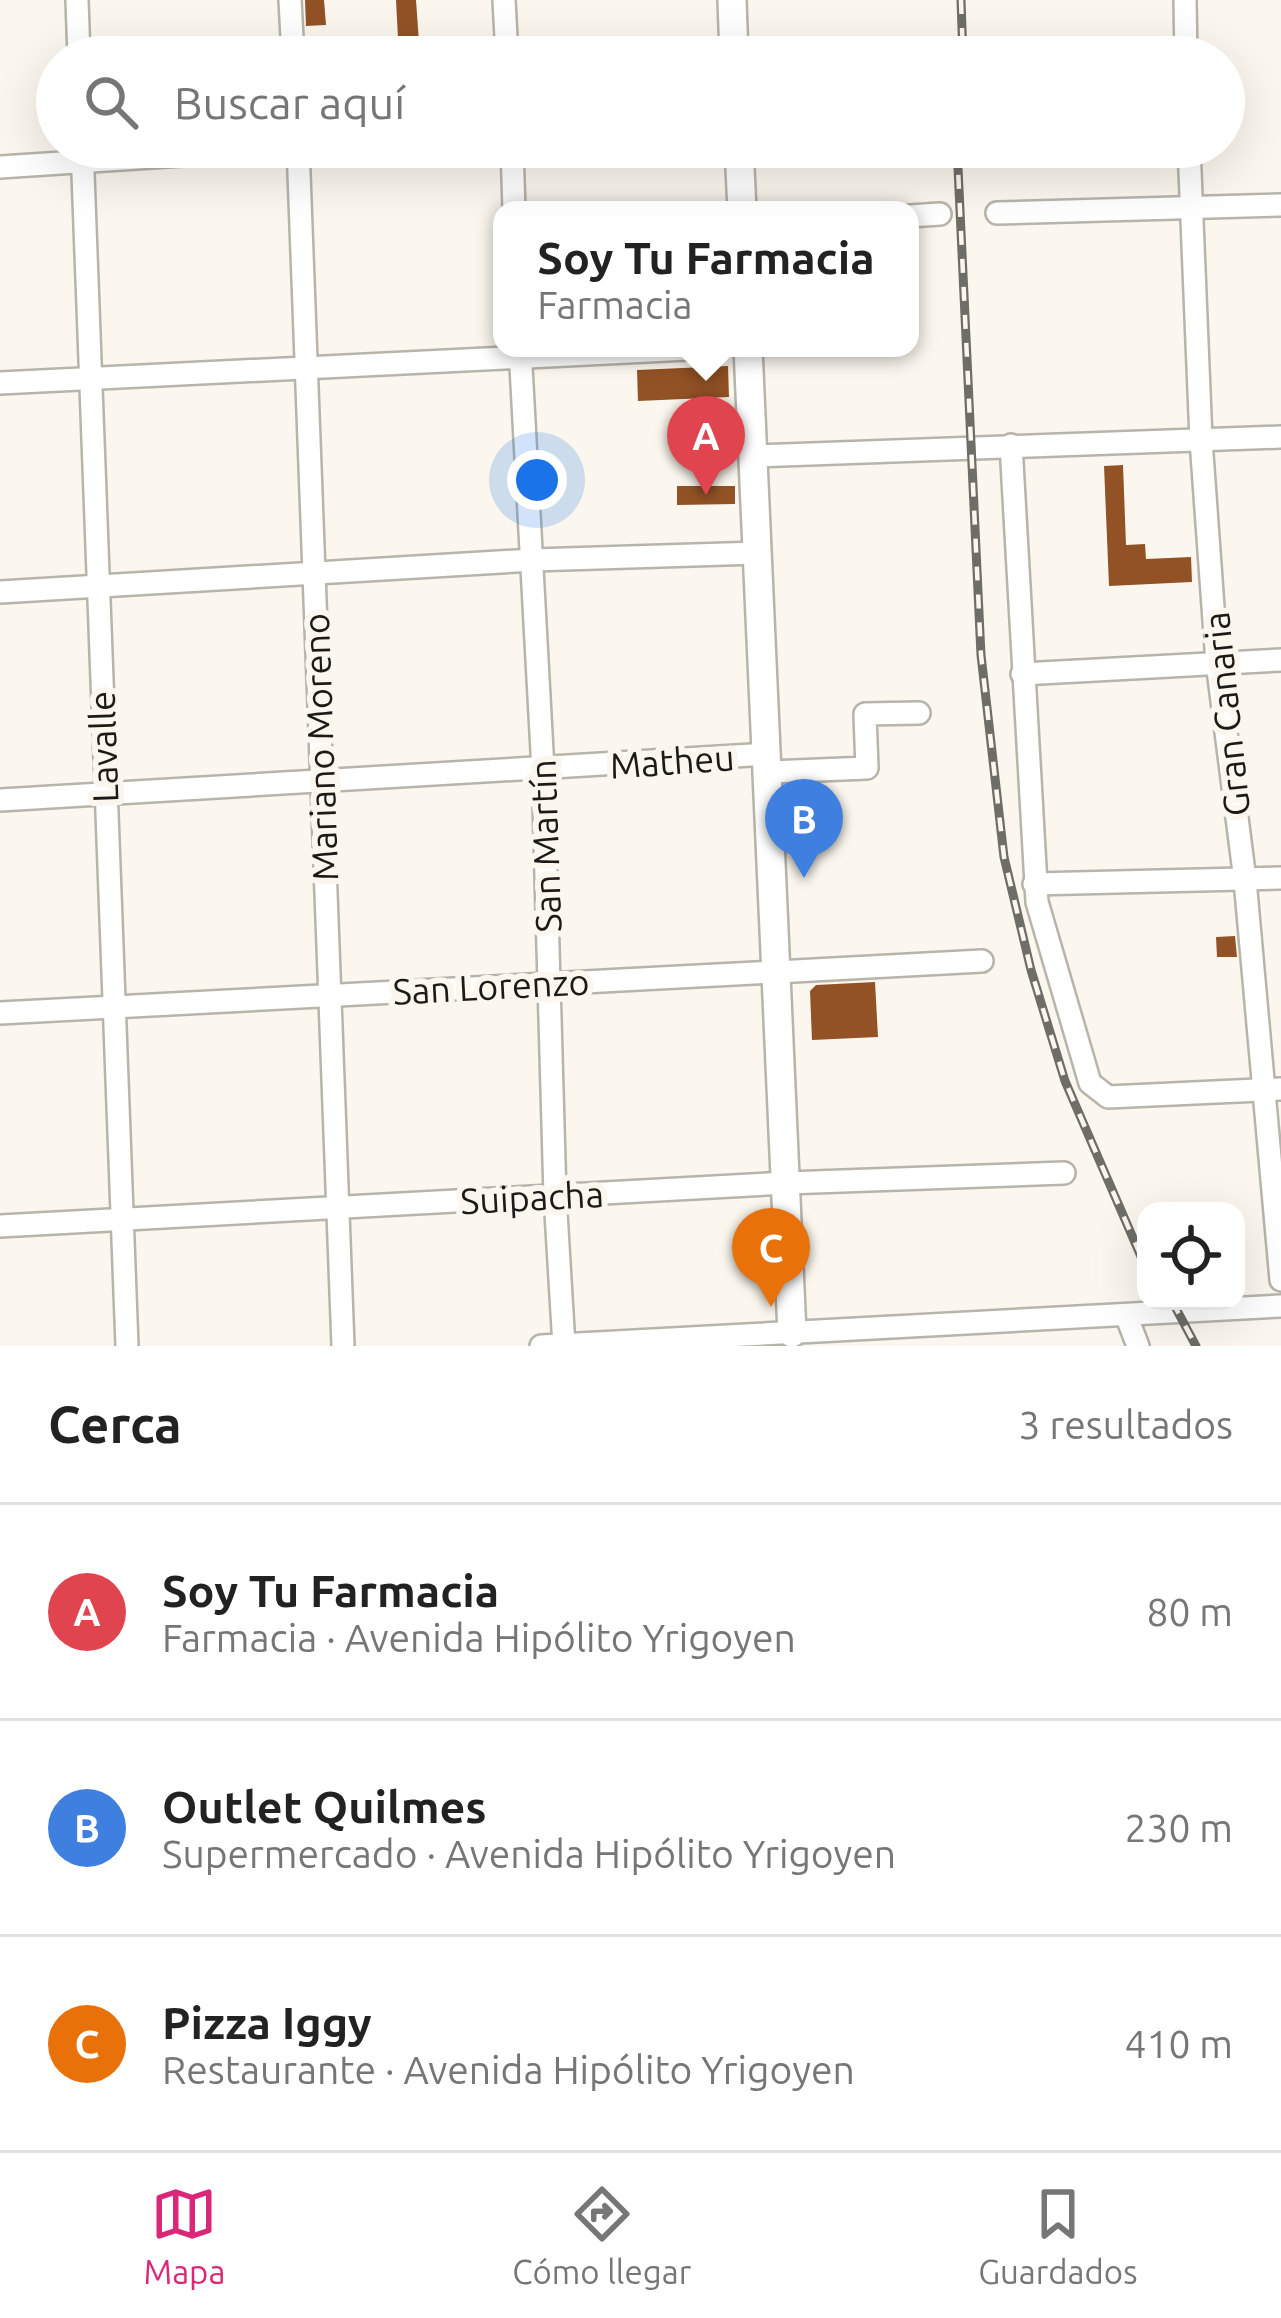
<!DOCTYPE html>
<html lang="es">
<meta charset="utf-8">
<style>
:root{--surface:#fff;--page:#f6f6f6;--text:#222;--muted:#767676;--line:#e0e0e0;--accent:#db2777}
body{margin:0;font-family:Ubuntu,sans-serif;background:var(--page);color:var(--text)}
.controls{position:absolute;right:36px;bottom:36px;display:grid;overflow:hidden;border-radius:24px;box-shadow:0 12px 48px #0002}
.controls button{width:108px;height:108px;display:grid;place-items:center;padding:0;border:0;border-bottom:3px solid var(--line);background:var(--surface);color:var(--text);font:60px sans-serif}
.you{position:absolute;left:537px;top:480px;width:42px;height:42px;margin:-30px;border:9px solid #fff;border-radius:50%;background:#1a73e8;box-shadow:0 0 0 18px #1a73e833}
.badge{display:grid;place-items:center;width:78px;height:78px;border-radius:50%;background:var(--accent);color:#fff;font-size:39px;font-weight:700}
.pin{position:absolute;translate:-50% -99px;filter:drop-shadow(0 3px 6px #0008)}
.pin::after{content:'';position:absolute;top:63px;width:42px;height:36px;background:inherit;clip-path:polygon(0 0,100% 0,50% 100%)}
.popup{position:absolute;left:493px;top:201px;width:426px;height:156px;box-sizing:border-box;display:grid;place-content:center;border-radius:24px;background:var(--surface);filter:drop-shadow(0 3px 9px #0005);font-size:39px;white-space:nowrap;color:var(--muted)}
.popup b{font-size:45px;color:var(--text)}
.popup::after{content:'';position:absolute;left:50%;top:100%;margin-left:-24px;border:24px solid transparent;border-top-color:var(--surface)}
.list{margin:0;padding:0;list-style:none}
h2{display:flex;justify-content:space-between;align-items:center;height:156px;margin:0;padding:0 48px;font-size:51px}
h2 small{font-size:39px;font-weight:400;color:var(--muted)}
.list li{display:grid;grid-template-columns:78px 1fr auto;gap:36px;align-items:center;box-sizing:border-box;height:216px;padding:0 48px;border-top:3px solid var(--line)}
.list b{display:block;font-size:45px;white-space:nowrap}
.list p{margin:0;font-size:39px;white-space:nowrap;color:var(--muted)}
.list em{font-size:39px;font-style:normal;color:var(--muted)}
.icon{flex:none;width:66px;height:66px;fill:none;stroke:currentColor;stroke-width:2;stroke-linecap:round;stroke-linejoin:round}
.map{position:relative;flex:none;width:1281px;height:1346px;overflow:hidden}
.search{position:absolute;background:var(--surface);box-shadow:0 12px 48px #0002;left:36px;right:36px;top:36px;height:132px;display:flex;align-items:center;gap:30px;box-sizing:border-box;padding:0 42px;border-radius:66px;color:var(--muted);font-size:45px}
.sheet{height:804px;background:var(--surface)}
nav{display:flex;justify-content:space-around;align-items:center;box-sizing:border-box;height:168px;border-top:3px solid var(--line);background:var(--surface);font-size:33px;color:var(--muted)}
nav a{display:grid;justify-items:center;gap:6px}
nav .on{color:var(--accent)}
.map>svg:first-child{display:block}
.building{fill:#925225}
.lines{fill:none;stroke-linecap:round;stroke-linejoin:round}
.minor-casing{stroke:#b7b4aa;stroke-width:26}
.major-casing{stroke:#b7b4aa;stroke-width:32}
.minor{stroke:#fff;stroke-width:21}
.major{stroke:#fff;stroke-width:27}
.rail-casing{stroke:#6f6d68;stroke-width:9}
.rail{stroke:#fbf7ee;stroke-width:4.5;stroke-dasharray:14;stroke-linecap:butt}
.labels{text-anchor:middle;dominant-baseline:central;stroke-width:12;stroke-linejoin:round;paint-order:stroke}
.street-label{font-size:36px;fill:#1b1a17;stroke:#fbf7ee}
</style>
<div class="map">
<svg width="1281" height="1346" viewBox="0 0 1281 1346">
<rect width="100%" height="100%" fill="#fbf7ee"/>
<!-- building -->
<g class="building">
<polygon points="305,0 324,0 326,25 306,26"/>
<polygon points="396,0 416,0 420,57 399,57"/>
<polygon points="728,366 729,397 638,401 637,370"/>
<polygon points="1123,465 1126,545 1145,544 1146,559 1191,557 1192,582 1109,586 1104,466"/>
<polygon points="677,486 735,486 735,504 677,505"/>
<polygon points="1235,936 1237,957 1217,957 1216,937"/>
<polygon points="875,982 878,1037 812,1040 810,991 816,985"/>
</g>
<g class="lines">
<defs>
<g id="minor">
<polyline points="77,0 79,57"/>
<polyline points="290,0 293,57"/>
<polyline points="504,0 507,57"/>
<polyline points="1185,0 1186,57"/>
<polyline points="82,147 127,1346"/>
<polyline points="298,147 343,1346"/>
<polyline points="512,147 514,210"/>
<polyline points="1189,147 1201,440 1217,662 1245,880 1281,1280"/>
<polyline points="0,167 304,147"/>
<polyline points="997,213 1281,205"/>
<polyline points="910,216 940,214"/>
<polyline points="520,348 543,770 555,1196 564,1346"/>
<polyline points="0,383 708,348"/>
<polyline points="1011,445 1037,902 1090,1083 1108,1097 1280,1089"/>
<polyline points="754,456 1281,437"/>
<polyline points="0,592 533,560 758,553"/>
<polyline points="1022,674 1281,660"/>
<polyline points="770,772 867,768 865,714 919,713"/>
<polyline points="0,800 769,754"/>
<polyline points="1034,884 1281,878"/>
<polyline points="0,1013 982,961"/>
<polyline points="0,1226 786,1183 1064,1173"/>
<polyline points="1126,1315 1138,1346"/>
<polyline points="541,1346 1281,1306"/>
</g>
<g id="major">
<polyline points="732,0 734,57"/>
<polyline points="739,147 742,210"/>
<polyline points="748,348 792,1333"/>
</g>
</defs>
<!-- minor casing -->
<use href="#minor" class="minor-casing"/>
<!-- major casing -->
<use href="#major" class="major-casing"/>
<!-- minor -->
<use href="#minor" class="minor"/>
<!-- major -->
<use href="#major" class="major"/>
<defs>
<g id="rail">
<polyline points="961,0 963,57"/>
<polyline points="957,147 981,655 1004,857 1031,970 1065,1081 1146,1268"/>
<polyline points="1172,1301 1196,1346"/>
</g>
</defs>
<!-- rail casing -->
<use href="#rail" class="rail-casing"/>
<!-- rail -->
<use href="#rail" class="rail"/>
</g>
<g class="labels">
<!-- street labels -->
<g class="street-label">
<text transform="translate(1226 714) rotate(-96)">Gran Canaria</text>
<text transform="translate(103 747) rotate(-92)">Lavalle</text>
<text transform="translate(320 747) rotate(-92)">Mariano Moreno</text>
<text transform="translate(672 761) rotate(-4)">Matheu</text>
<text transform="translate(545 846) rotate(-92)">San Martín</text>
<text transform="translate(491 986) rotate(-3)">San Lorenzo</text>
<text transform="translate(532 1197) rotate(-3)">Suipacha</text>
</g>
</g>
</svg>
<div class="controls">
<button><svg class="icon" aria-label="locate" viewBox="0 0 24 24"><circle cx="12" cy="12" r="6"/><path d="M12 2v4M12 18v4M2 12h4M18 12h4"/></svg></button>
</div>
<div class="you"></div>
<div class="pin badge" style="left:706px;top:495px;background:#e0444e">A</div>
<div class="popup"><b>Soy Tu Farmacia</b>Farmacia</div>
<div class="pin badge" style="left:804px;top:878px;background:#3f7fe0">B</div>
<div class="pin badge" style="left:771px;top:1307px;background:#e8710a">C</div>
<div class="search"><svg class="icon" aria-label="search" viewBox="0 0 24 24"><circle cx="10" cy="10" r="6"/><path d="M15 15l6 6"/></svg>Buscar aquí</div>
</div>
<section class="sheet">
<h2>Cerca<small>3 resultados</small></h2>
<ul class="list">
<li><span class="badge" style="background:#e0444e">A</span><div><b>Soy Tu Farmacia</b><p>Farmacia · Avenida Hipólito Yrigoyen</p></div><em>80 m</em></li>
<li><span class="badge" style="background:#3f7fe0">B</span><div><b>Outlet Quilmes</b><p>Supermercado · Avenida Hipólito Yrigoyen</p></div><em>230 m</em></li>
<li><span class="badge" style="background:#e8710a">C</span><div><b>Pizza Iggy</b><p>Restaurante · Avenida Hipólito Yrigoyen</p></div><em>410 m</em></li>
</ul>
</section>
<nav>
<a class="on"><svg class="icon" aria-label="map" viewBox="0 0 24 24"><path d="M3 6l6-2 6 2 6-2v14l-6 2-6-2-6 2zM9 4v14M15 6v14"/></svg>Mapa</a>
<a><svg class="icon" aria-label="directions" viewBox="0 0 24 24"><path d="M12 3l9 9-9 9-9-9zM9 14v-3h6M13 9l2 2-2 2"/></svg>Cómo llegar</a>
<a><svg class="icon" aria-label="saved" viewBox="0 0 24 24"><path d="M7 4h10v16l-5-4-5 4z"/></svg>Guardados</a>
</nav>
